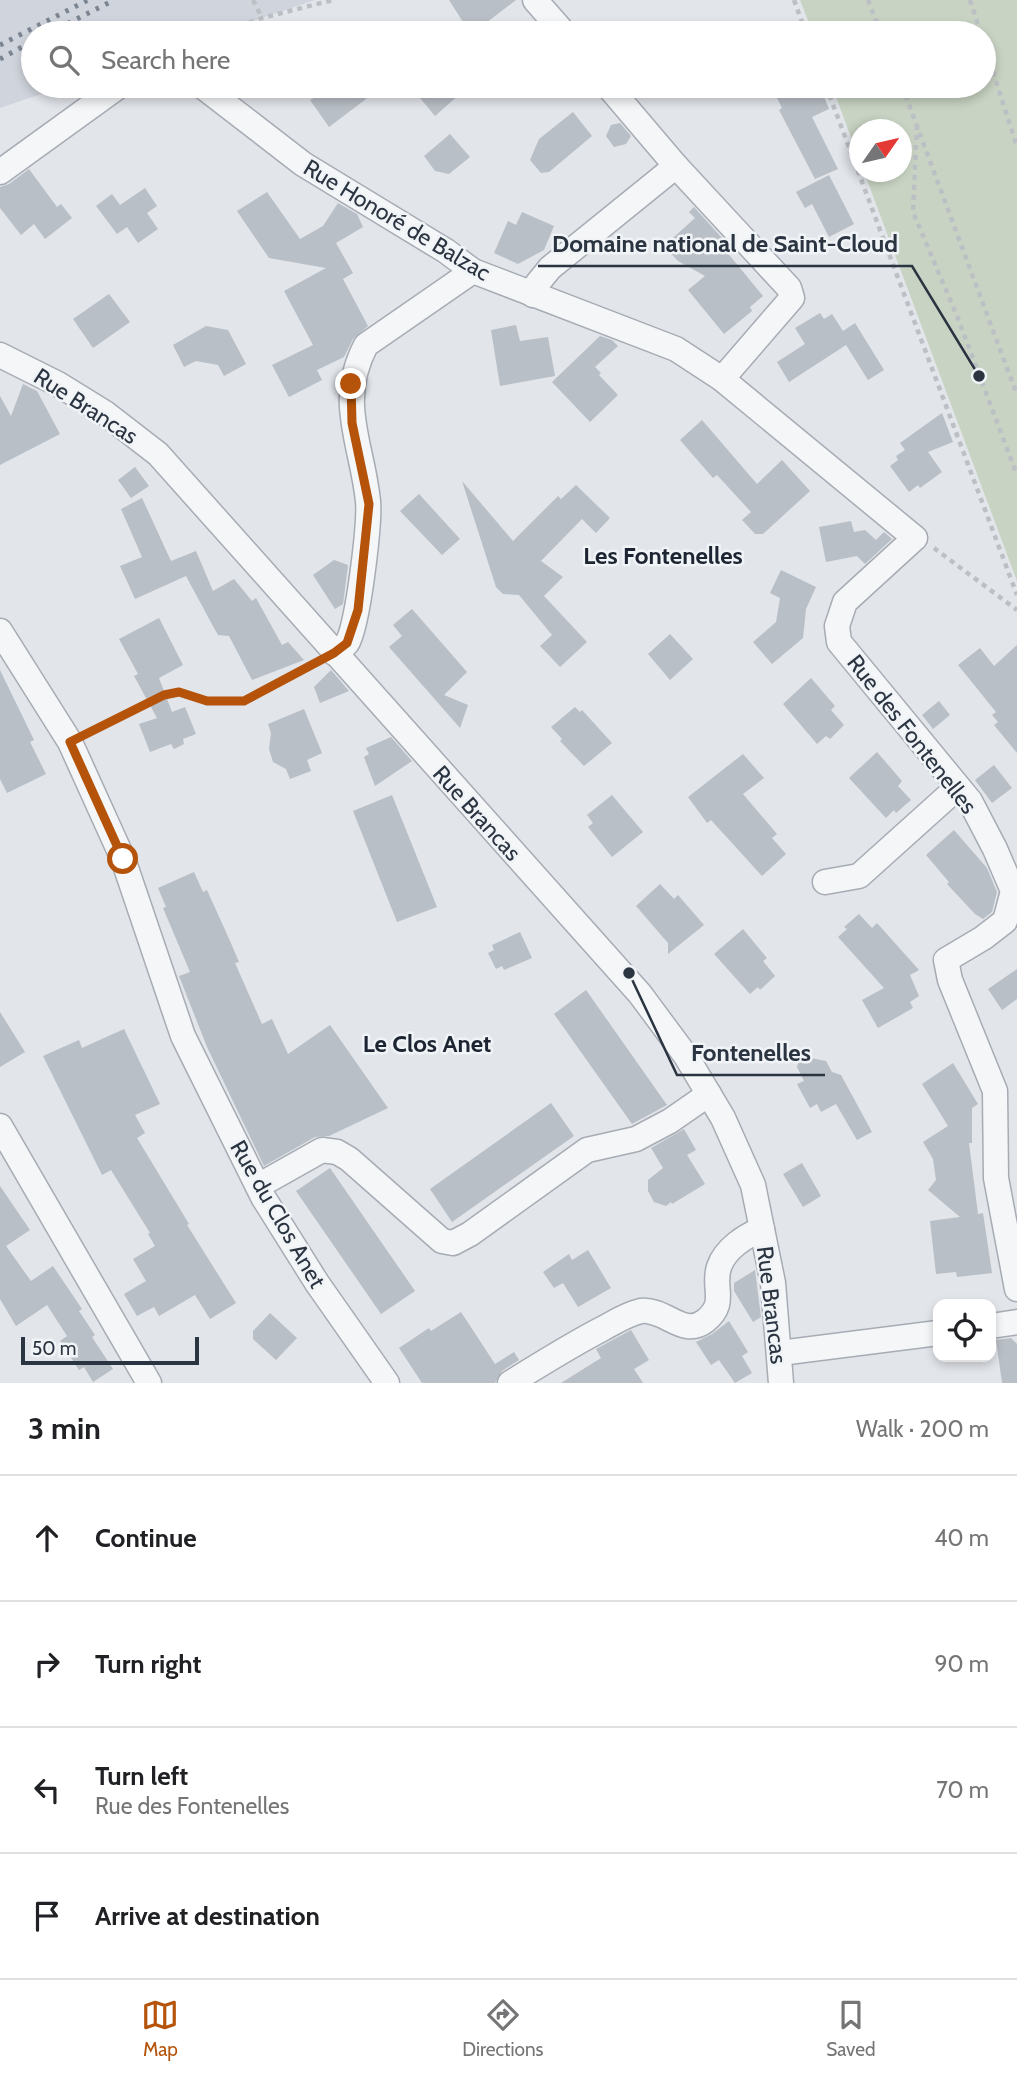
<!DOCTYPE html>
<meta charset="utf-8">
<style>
:root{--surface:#fff;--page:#f6f6f6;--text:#202124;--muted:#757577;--line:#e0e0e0;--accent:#b45309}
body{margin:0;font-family:Cabin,sans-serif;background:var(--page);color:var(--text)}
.controls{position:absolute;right:21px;bottom:21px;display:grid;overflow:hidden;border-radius:14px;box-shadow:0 4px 10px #0003}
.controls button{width:63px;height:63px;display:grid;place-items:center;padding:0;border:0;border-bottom:2px solid var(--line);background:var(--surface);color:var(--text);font:35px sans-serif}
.compass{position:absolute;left:849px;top:119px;width:63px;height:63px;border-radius:50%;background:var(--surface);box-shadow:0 4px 10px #0003;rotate:56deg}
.scale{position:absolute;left:21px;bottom:18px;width:178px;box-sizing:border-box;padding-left:7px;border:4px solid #2b3441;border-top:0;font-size:19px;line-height:24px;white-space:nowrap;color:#2b3441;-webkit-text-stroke:5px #f1f4f7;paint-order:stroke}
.stop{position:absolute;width:21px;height:21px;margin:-16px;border:5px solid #b45309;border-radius:50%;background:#fff}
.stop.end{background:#b45309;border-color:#fff;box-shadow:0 2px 7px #0008}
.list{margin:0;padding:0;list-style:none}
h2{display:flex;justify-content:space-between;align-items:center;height:91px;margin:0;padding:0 28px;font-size:30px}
h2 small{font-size:23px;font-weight:400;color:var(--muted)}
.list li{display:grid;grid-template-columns:46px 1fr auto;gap:21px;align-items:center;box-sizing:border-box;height:126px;padding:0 28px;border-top:2px solid var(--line)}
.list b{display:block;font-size:26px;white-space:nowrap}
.list p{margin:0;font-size:23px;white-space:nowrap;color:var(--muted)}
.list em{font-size:23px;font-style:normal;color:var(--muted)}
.icon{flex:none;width:38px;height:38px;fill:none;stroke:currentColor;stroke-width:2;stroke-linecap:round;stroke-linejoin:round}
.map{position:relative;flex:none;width:1017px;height:1383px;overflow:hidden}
.search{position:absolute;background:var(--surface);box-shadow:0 4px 10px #0003;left:21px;right:21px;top:21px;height:77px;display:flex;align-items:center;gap:18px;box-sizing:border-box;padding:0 24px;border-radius:38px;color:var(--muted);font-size:26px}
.sheet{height:595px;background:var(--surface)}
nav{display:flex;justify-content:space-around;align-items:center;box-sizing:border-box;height:98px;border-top:2px solid var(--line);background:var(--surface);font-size:19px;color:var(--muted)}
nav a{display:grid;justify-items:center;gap:4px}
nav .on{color:var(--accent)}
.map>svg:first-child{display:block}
.built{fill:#d0d4dc}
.green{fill:#c8d3c3}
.building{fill:#b9bfc6}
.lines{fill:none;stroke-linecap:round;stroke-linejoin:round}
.minor-casing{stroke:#a7acb4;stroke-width:27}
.path{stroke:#bcc0c5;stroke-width:4.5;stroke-dasharray:5 5;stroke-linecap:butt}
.minor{stroke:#f4f6f8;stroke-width:24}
.rail{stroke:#7c8693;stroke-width:5;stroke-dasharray:3.5 7;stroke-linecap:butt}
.route{stroke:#b45309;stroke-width:9}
.labels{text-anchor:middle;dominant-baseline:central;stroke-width:5;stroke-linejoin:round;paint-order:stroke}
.street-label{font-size:23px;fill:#2b3441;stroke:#f1f4f7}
.neighbourhood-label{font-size:24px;font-weight:bold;fill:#1d2532;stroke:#f1f4f7}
.leader{fill:none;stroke:#2b3441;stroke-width:2.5}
.callout-dot{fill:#2b3441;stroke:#f1f4f7;stroke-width:2.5}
.callout-label{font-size:24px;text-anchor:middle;font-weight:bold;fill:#2b3441;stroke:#f1f4f7;stroke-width:5;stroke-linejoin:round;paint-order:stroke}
</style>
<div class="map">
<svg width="1017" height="1383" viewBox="0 0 1017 1383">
<rect width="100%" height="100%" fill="#e2e5ea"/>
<!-- built -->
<polygon class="built" points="0,0 315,0 218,33 33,33 33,86 65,86 0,108"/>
<!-- green -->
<polygon class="green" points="800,0 1017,0 1017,581 864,172 902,172 902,130 860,130 859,159 832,86 984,86 984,33 813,33"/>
<!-- building -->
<g class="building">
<polygon points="449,0 516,0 473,33 470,33"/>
<polygon points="335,86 356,86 366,99 329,127 310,100"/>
<polygon points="410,86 469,86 435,116"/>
<polygon points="771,86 805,86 809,94 821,89 829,109 812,117 838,169 815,179 779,110 782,108"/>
<polygon points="573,112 592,136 549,172 541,173 530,160 539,139"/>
<polygon points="620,123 631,136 626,144 614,147 606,136 611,125"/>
<polygon points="450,134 470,157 449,174 435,171 424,156"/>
<polygon points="29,169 57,207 61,204 72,218 45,239 34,224 21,235 0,208 0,187 9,184"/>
<polygon points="829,175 854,224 829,237 812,204 805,208 796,192"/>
<polygon points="145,188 157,206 147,213 158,229 138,243 127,227 117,234 96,206 112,194 120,205"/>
<polygon points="267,192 300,239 323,226 338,203 357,214 363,227 336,243 353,273 343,279 368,326 353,339 344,357 317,370 322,380 289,397 272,365 313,345 284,291 326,268 269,258 237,211"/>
<polygon points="694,207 732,249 728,252 721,245 763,296 750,307 752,311 724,334 688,290 705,276 678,261 664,246 695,218 689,212"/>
<polygon points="522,212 554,226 544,250 518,264 494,253 508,221 516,225"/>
<polygon points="109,294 130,322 93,348 73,319"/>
<polygon points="820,313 824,319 832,314 843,331 855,323 884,370 868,380 846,345 789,382 777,362 805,344 795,328"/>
<polygon points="516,325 520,341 548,337 555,376 500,386 491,330"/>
<polygon points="206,326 228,330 246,364 224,376 218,365 196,361 184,367 173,345"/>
<polygon points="600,336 612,340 618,346 595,367 601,373 599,375 618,395 590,422 552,382"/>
<polygon points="23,384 37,391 60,434 0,465 0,396 11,416"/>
<polygon points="942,413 953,442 928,452 942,472 920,488 918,485 909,492 890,466 898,460 896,456 905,450 900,443"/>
<polygon points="702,420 757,484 782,460 810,491 763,534 755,534 742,520 751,512 717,475 713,478 680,440"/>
<polygon points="135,467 149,486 131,498 118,480"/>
<polygon points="462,481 513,541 558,496 561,499 576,485 610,518 596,533 582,519 541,561 563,577 544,596 587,642 560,667 540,646 552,635 519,595 503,594 496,587"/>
<polygon points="419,494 460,539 442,555 400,511"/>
<polygon points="142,498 171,561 196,551 213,591 234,579 252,601 256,598 282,645 288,642 304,660 252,680 229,636 218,635 214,628 186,576 135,599 120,566 142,557 121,509"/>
<polygon points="851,521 854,532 865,530 876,540 884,532 892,539 865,564 857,556 826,562 819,527"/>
<polygon points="334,560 348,565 343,604 335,609 313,575"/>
<polygon points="781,570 816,587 806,609 803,638 772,664 753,642 776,622 780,598 770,593"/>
<polygon points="412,609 467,672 444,695 468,705 460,728 389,647 402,636 393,625"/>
<polygon points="159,618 183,665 159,678 172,712 185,707 196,734 183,739 184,744 174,749 171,744 150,752 139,724 157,718 134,676 138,674 119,639"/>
<polygon points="670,634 693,659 670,680 648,654"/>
<polygon points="1017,645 1017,753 994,725 998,722 992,715 996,712 958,665 980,648 994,666"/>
<polygon points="0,670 34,740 30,742 46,774 7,793 0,779"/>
<polygon points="331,670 349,691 320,703 314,687"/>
<polygon points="811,678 835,706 831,710 844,725 830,739 826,736 817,744 783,704"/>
<polygon points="939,701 950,715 933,729 922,715"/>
<polygon points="575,707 580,712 582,710 612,743 584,766 560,741 562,739 551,727"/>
<polygon points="304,709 322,753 307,760 311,771 290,779 286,769 273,762 269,749 271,733 268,724"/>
<polygon points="391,737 412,761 375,786 364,757 369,754 366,748"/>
<polygon points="877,752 902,781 898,786 911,800 896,813 894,810 886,818 849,778"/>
<polygon points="743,754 764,778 743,794 777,834 772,838 786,854 762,876 711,820 707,823 688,797"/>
<polygon points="994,765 1012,788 992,803 975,780"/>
<polygon points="392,795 437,907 397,922 353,811"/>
<polygon points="612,795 643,832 612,857 588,827 593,823 587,815"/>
<polygon points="954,830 987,868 997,892 992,912 983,919 975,914 947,884 949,882 926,855"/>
<polygon points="194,872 203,892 207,890 230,941 239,962 235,963 262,1024 272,1019 288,1054 330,1025 388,1108 329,1136 315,1137 264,1166 207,1047 179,976 190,972 163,908 166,907 158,888"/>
<polygon points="660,884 674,899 678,895 704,925 668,954 668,943 636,906"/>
<polygon points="859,914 872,928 877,923 919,970 910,975 919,996 910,1002 913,1008 878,1028 862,1000 884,988 838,937 847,929 844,927"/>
<polygon points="743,929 767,958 763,961 775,976 760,990 758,987 750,994 714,954"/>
<polygon points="520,932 532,958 504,970 502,966 496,969 488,953 494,950 492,945"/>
<polygon points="1017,969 1017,999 1002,1010 988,989"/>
<polygon points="586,990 667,1105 632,1124 554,1014"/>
<polygon points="0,1012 25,1052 0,1067"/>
<polygon points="124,1029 160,1104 135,1115 145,1133 137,1138 189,1224 187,1225 236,1303 210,1319 195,1295 159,1316 154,1307 137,1316 124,1294 146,1281 133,1259 155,1246 148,1234 150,1233 111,1170 102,1175 43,1056 79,1040 82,1048"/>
<polygon points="800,1056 826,1061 832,1072 841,1075 872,1132 857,1140 836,1104 821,1112 817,1104 810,1108 797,1084 804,1081 797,1067"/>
<polygon points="953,1063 978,1104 972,1108 972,1143 969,1143 978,1214 983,1213 992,1273 957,1277 956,1272 936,1274 930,1221 960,1217 928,1190 936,1180 933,1159 923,1142 948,1126 922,1084"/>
<polygon points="551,1103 574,1136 452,1222 430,1189"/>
<polygon points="684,1129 696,1150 687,1155 705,1184 672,1204 671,1202 666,1206 654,1202 648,1191 648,1180 663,1168 651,1148"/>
<polygon points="802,1163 821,1196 803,1207 783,1174"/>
<polygon points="330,1168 415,1291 381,1314 296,1191"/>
<polygon points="0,1186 30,1230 6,1246 31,1281 53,1266 82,1309 79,1311 95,1335 92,1337 113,1369 93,1382 84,1367 79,1370 60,1341 67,1336 47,1305 16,1326 0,1299"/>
<polygon points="588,1250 611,1288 578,1307 563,1283 554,1288 543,1272 569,1254 572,1260"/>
<polygon points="755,1270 761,1317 753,1322 734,1291 734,1283"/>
<polygon points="461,1312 495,1364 514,1352 519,1360 502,1371 495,1383 422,1383 399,1348 429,1328 431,1331"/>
<polygon points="270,1313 297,1338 276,1360 253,1339 253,1331"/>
<polygon points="729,1321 748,1352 742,1356 752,1373 735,1383 719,1360 711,1365 696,1342 712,1334"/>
<polygon points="631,1330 649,1360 634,1369 643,1383 561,1383 601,1358 596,1349"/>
<polygon points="1011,1338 1017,1344 1017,1383 1002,1383 996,1340"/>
</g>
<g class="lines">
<defs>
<g id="minor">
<polyline points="535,0 564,33"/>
<polyline points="202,86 303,164 446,251 473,271 676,349 722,379 915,538 845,602 837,626 839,642 970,801 995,849 1013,891 1005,921 983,938 946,960 950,980 995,1091 996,1178 1017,1289"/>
<polyline points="608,86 676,166 789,288 792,298 722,379"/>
<polyline points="0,172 119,86"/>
<polyline points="533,295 537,284 550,268 676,166"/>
<polyline points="0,355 58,384 105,413 158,454 640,994 686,1056 723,1118 753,1185 773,1283 781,1383"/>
<polyline points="0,631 70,742 123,859 183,1036 263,1197 317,1283 387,1383"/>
<path d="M334,653C338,650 344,647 347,643C358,627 370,522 368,501C362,443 336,402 366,345L473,271"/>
<polyline points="825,882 859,876 958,787"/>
<polyline points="0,1126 149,1383"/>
<polyline points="258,1186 322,1150 337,1152 349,1159 442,1241 453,1243 470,1234 587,1150 636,1139 670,1121 709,1094"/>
<polyline points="991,1326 1017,1322"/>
<polyline points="780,1353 938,1333"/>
<path d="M510,1383C541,1364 571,1345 602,1329C615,1322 627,1314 641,1311C665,1308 683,1338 705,1321C728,1303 712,1288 719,1267C725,1249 745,1236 762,1229"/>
</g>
</defs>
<!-- minor casing -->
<use href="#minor" class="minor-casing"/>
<!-- path -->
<g class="path">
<polyline points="253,0 262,18"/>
<polyline points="794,0 806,33"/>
<polyline points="868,0 881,33"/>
<polyline points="970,0 981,33"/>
<polyline points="221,33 262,18 333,0"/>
<polyline points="984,43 1017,147"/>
<polyline points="826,86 1017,595"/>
<polyline points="902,86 1017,395"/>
<polyline points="917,125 913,212 957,316 1017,475"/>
<polyline points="934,548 1017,610"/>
<polyline points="90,733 164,695 179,693 207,701 244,701 316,663"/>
</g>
<!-- minor -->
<use href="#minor" class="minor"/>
<!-- rail -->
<g class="rail">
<polyline points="49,33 114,0"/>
<polyline points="0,45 88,0"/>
<polyline points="0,59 33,41"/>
</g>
</g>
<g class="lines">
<!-- route -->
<polyline class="route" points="123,859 70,742 164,695 179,692 207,701 244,701 334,653 347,643 358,610 369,504 352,423 351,384"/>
</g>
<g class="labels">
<!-- street labels -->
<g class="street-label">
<text transform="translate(397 220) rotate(31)">Rue Honoré de Balzac</text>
<text transform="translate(86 406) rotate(33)">Rue Brancas</text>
<text transform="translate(912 734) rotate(52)">Rue des Fontenelles</text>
<text transform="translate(477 813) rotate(48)">Rue Brancas</text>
<text transform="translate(278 1214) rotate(60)">Rue du Clos Anet</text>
<text transform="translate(772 1305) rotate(83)">Rue Brancas</text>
</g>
<!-- neighbourhood labels -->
<g class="neighbourhood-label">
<text x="663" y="555">Les Fontenelles</text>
<text x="427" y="1043">Le Clos Anet</text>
</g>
</g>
<!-- callouts -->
<path class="leader" d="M979 376L912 266H538M629 973L677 1075H825"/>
<g class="callout-dot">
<circle cx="979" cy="376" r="7"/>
<circle cx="629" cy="973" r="7"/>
</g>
<g class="callout-label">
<text x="725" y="252">Domaine national de Saint-Cloud</text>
<text x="751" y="1061">Fontenelles</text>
</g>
</svg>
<div class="controls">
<button><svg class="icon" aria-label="locate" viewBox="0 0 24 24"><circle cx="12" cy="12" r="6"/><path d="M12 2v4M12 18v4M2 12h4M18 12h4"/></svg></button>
</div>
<svg class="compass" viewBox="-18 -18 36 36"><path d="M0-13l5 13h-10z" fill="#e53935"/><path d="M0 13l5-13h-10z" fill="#757577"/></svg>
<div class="scale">50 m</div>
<div class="stop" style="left:123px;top:859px"></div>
<div class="stop end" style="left:351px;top:384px"></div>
<div class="search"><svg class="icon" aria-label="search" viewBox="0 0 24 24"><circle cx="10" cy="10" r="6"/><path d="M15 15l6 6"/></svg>Search here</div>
</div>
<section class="sheet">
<h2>3 min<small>Walk · 200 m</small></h2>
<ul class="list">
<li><svg class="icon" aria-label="ahead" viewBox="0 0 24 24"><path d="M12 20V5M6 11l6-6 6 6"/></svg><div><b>Continue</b></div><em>40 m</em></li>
<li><svg class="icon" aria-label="right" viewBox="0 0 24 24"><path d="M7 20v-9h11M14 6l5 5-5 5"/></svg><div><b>Turn right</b></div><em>90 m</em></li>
<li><svg class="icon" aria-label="left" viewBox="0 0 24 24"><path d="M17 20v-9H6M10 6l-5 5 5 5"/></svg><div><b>Turn left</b><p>Rue des Fontenelles</p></div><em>70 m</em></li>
<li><svg class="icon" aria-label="arrive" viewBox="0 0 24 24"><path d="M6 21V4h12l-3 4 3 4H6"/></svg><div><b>Arrive at destination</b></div></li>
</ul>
</section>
<nav>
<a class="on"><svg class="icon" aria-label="map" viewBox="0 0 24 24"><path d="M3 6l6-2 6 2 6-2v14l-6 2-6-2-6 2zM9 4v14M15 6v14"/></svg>Map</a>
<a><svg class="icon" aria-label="directions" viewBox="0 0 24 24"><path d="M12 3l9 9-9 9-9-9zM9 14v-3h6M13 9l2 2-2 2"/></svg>Directions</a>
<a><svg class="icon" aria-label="saved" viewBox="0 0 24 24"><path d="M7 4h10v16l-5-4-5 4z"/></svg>Saved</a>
</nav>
